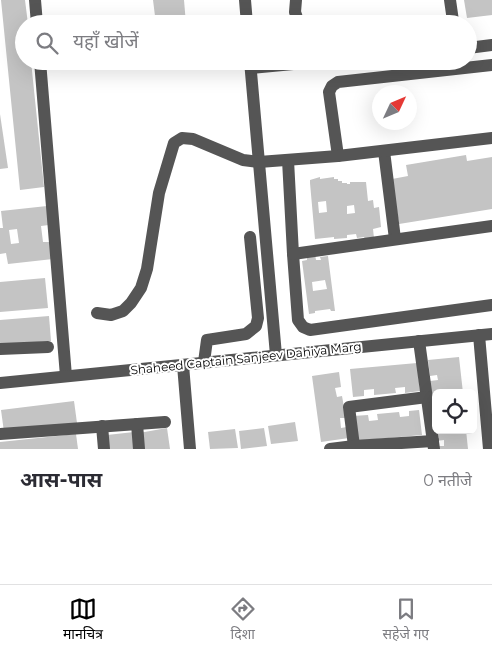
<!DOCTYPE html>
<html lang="hi">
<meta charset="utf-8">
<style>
:root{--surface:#fff;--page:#f2f2f3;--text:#2b2b33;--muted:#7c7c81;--line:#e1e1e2;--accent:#000}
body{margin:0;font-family:Montserrat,"Noto Sans Devanagari",sans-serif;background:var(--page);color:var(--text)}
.controls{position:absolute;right:15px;bottom:15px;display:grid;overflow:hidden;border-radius:8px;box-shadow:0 5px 20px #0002}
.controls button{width:45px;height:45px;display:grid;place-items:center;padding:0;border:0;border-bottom:1px solid var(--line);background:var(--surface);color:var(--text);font:25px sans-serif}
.compass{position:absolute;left:372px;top:85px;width:45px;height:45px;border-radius:50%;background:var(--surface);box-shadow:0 5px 20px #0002;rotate:46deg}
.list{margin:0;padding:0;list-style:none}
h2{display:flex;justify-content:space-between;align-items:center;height:65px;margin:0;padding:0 20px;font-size:21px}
h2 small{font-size:16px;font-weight:400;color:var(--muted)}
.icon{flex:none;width:28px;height:28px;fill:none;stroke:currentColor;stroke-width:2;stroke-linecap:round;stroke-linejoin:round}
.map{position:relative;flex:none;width:492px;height:449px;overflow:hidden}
.search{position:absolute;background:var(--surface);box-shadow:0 5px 20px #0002;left:15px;right:15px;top:15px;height:55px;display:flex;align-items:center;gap:12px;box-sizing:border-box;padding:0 18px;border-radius:28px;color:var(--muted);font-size:19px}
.sheet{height:135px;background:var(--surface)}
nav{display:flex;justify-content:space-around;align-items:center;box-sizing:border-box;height:70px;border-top:1px solid var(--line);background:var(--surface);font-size:14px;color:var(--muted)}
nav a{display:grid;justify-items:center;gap:2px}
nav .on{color:var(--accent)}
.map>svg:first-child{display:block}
.building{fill:#c4c4c4;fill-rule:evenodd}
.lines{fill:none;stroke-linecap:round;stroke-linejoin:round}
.minor{stroke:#555;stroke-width:12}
.labels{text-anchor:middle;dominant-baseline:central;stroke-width:4;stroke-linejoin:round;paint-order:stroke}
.street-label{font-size:12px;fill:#000;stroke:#fff}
</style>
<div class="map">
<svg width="492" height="449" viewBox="0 0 492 449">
<rect width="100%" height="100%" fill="#fff"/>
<!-- building -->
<g class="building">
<polygon points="1,0 25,0 28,24 24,24 24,61 31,61 44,187 20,190"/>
<polygon points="153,0 184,0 186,24 156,24"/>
<polygon points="464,0 492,0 492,15 467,18"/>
<polygon points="0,114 8,168 0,169"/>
<polygon points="466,155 467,161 492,157 492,209 399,224 392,179 408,176 406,165"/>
<path d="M320,177V179L334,177V179H338V181H342V183H347V184H350V182H366L368,201L373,200L374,208L379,207L381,227L373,229L374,238L365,239L364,237L357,238L356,234L347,235V238L334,239V237L315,239L310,183V180ZM326,201L327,212L319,213L318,202ZM354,205L355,213L347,214V206Z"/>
<path d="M47,206L49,225L41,226L43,242H51L53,259L8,264L6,253L0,254V228H3L1,211ZM17,229L19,243L11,244L9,230Z"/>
<path d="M315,254L316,260H321L320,257L328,256L335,311H331L330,309L315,311V313L309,314L302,261L307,260V255ZM325,280L327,289L313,291L312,282Z"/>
<polygon points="45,278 48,308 0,312 0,282"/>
<polygon points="49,316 51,341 0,345 0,320"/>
<polygon points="459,357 463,393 436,393 436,405 433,406 430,381 438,380 437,375 430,376 428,360"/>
<polygon points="417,363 420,391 405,393 405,387 395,388 396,393 374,395 374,389 364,390 364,396 353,397 350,369"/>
<polygon points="339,372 341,387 335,388 337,397 342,396 346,418 340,418 341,428 347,427 349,438 321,442 312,376"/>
<polygon points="74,401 77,423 4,432 1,410"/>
<polygon points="419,410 422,435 355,441 353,416 368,415 369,421 378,420 377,414 399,412 400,417 409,416 409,411"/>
<polygon points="295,422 298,441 271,444 268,426"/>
<polygon points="167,428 170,449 142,449 139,433"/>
<polygon points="264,428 267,446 241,449 239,431"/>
<polygon points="235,429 238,448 210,449 208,432"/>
<polygon points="435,430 466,430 468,449 437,449 437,446 444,446 444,440 436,441"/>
<polygon points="134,432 136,449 109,449 107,435"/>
<polygon points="76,434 78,449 0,449 0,442"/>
</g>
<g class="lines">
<!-- minor -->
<g class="minor">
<polyline points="35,0 37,24"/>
<polyline points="245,0 247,24"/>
<polyline points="296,0 295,12 299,24"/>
<polyline points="450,0 453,21 451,24"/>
<polyline points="468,48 492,45"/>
<polyline points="40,61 66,376"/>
<polyline points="250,61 276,355"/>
<polyline points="251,68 325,61"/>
<polyline points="384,151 395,239"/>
<polyline points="338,156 329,92 332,86 338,82 492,65"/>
<polyline points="288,160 293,254 298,320 303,327 310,330 492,305"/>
<polyline points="293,254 492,226"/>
<polyline points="97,313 111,315 123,311 131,303 141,288 147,269 159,193 174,143 182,138 193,139 243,160 259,162 338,156 492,138"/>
<polyline points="479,335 489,449"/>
<polyline points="419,341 434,449"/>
<polyline points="0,349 48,347"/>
<polyline points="204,362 207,340 246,334 256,326 258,318 250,237"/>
<polyline points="183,365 190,449"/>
<polyline points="0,383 492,334"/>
<polyline points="137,424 139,449"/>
<polyline points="102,426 104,449"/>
<polyline points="0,434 165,422"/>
<polyline points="354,446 349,407 427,397"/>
<polyline points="330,449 354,446 433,441"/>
</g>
</g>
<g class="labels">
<!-- street labels -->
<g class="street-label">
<text transform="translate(246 358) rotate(-6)">Shaheed Captain Sanjeev Dahiya Marg</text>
</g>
</g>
</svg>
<div class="controls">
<button><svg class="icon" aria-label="locate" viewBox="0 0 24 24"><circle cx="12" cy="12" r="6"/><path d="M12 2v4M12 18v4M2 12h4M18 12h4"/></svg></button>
</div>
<svg class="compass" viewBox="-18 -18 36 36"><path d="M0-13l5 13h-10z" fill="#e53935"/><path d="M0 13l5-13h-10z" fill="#7c7c81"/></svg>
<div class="search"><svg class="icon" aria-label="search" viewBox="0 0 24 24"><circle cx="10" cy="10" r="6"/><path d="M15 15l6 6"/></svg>यहाँ खोजें</div>
</div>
<section class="sheet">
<h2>आस-पास<small>0 नतीजे</small></h2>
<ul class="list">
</ul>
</section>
<nav>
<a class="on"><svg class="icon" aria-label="map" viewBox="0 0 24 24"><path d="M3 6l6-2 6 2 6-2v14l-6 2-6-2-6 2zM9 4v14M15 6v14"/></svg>मानचित्र</a>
<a><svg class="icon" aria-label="directions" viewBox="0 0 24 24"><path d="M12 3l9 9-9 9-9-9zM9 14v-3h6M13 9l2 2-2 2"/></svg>दिशा</a>
<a><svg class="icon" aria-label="saved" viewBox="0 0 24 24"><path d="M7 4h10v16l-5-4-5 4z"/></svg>सहेजे गए</a>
</nav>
